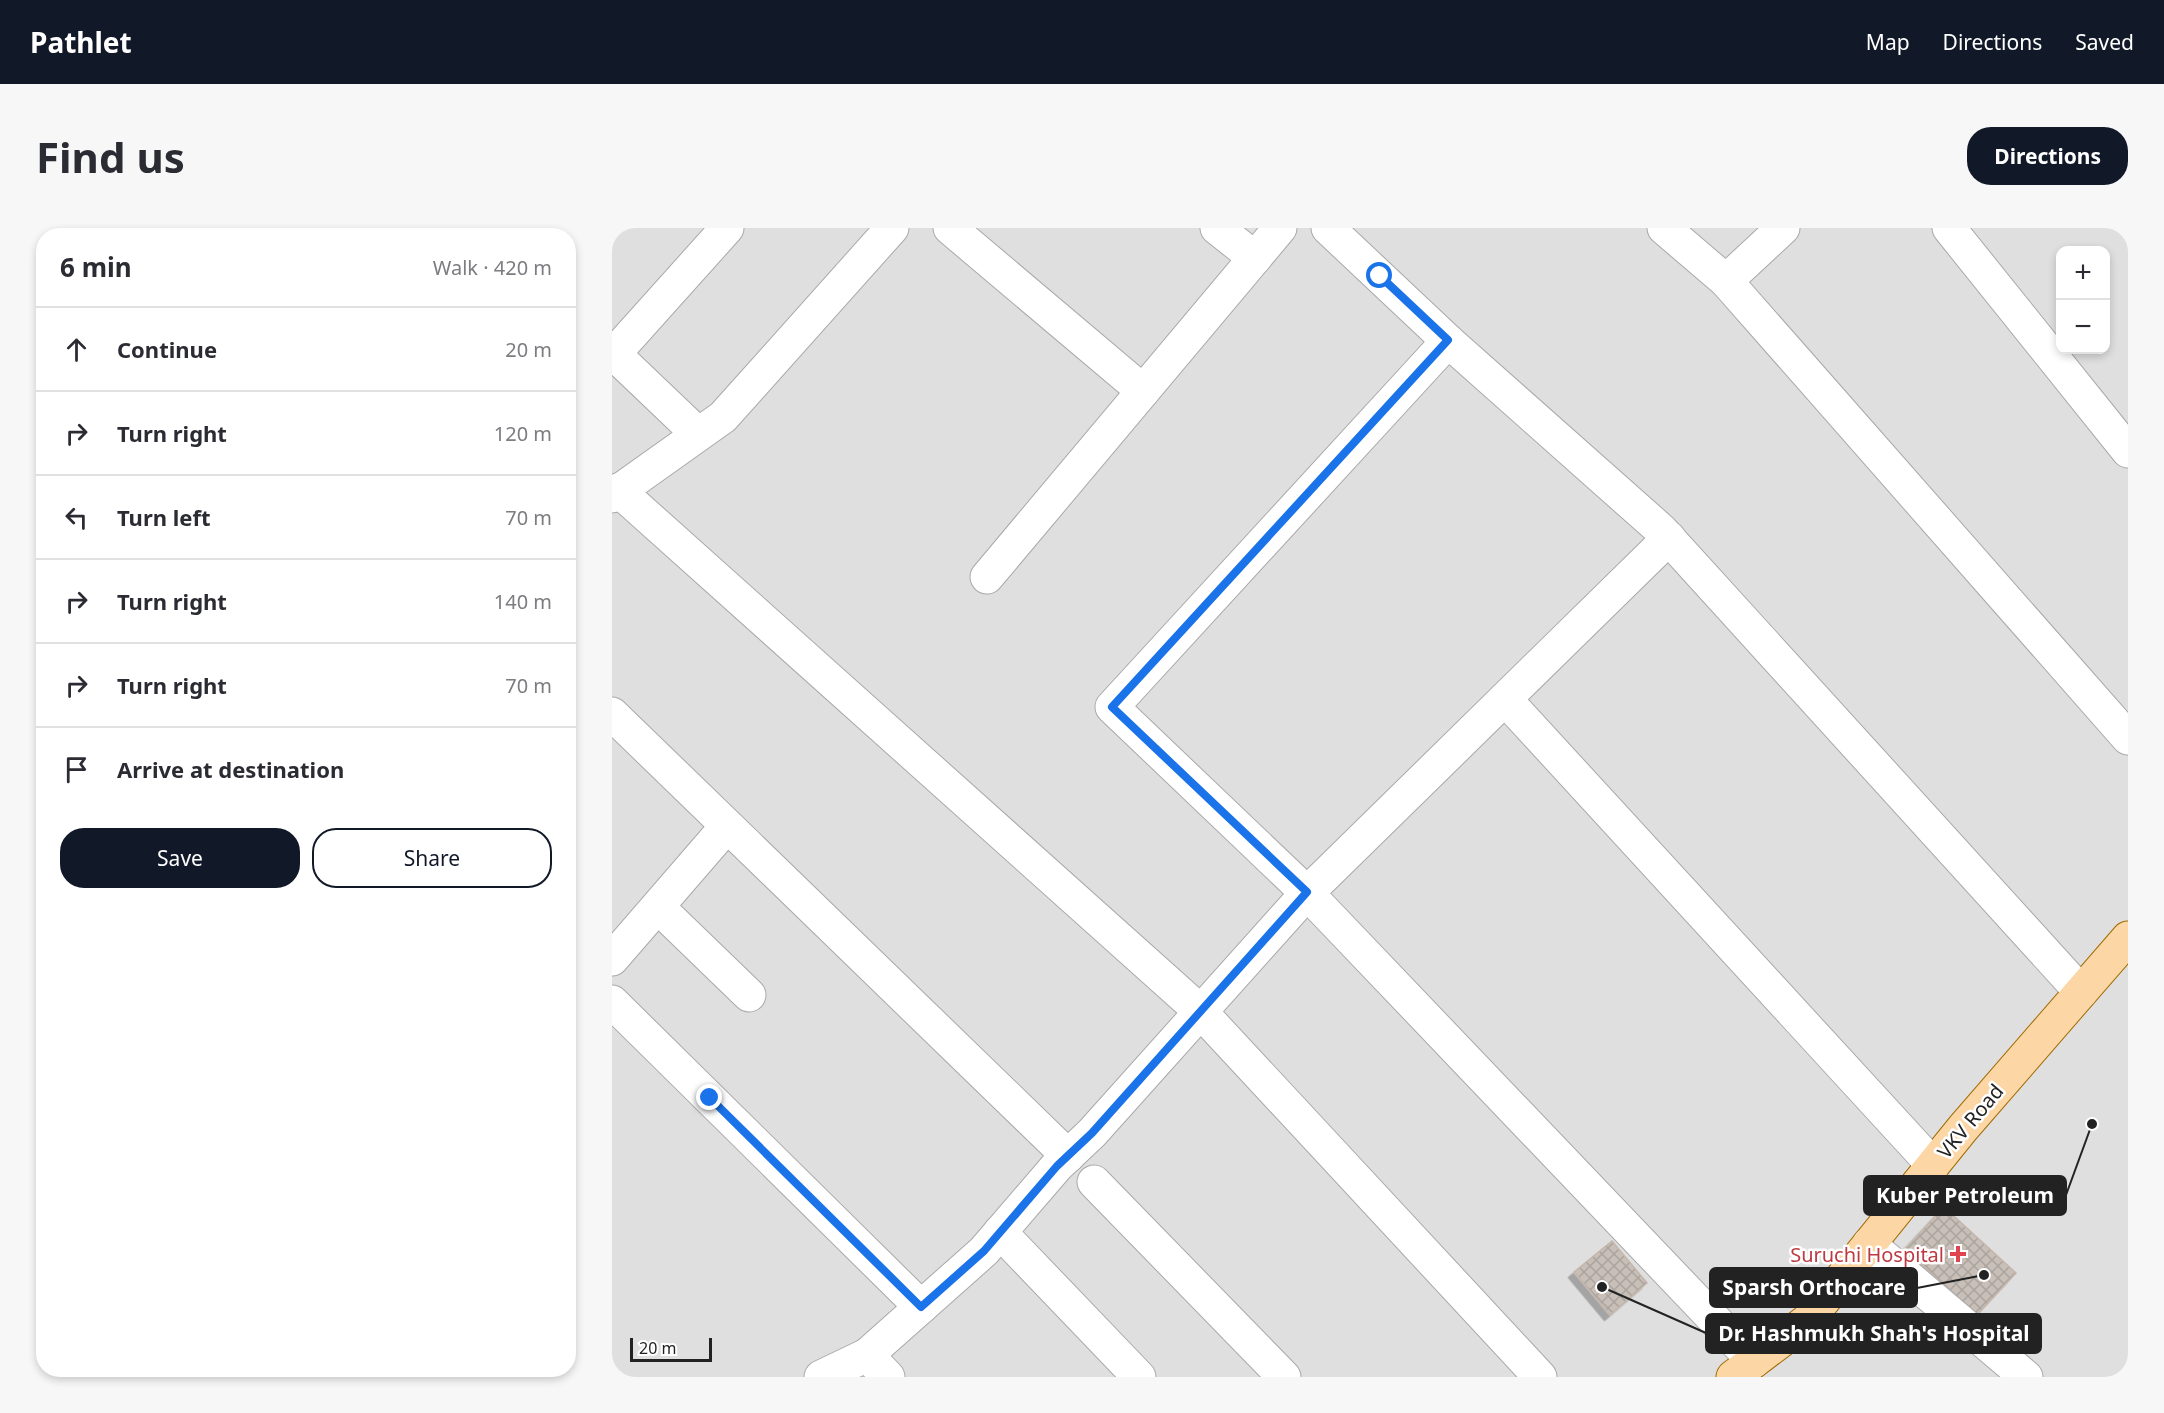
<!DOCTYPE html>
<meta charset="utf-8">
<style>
:root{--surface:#fff;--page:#f7f7f7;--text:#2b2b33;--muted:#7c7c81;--line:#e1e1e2;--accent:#111827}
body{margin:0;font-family:"Noto Sans",sans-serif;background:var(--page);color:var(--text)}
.controls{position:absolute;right:18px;top:18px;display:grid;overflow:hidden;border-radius:12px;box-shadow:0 3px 9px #0003}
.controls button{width:54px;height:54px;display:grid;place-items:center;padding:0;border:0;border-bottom:2px solid var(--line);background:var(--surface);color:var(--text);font:30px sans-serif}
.scale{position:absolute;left:18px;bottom:15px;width:82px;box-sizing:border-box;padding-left:6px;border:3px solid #222;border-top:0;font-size:16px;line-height:21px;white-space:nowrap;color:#222;-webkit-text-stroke:4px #fff;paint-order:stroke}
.stop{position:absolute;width:18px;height:18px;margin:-14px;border:4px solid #1a73e8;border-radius:50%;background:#fff}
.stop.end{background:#1a73e8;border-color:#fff;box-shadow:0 2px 6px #0008}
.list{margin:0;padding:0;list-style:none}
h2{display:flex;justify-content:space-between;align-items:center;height:78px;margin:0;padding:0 24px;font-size:26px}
h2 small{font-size:20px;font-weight:400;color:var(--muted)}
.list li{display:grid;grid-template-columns:39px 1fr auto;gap:18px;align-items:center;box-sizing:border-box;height:84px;padding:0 24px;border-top:2px solid var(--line)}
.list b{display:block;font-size:22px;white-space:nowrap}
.list em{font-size:20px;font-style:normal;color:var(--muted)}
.actions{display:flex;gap:12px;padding:18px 24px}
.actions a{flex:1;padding:14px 0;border:2px solid var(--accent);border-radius:24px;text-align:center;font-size:21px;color:var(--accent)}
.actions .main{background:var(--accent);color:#fff}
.icon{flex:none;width:33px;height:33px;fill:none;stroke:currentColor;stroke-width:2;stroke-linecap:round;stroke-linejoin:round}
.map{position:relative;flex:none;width:1516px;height:1149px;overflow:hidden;border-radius:24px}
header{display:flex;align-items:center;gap:36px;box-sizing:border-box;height:84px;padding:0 30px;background:var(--accent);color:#fff}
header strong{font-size:28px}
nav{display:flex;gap:33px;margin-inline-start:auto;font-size:21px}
.intro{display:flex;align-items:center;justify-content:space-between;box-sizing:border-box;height:144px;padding:0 36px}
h1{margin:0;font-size:42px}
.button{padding:15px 27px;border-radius:24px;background:var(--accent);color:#fff;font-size:21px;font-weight:700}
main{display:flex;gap:36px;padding:0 36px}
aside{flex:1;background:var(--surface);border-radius:24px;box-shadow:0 3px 9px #0003}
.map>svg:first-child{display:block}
.residential{fill:#e0dfdf;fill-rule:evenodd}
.building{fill:url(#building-cross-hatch);stroke:#c4b6ab;stroke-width:1.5;filter:url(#shadow)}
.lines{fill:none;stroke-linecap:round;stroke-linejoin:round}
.minor-casing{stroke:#a9a9a9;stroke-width:35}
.major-casing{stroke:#a06b00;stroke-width:35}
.minor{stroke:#fff;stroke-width:33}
.major{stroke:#fcd6a4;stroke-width:33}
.route{stroke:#1a73e8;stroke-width:8}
.health-dot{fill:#e0444e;stroke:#fff;stroke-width:2}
.labels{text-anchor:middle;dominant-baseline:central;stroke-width:5;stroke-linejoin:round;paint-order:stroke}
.street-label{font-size:20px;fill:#222;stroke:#fff}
.health-label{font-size:20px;fill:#be3a42;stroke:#fff;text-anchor:end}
.leader{fill:none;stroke:#222;stroke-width:2}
.callout-dot{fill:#222;stroke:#fff;stroke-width:2}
.callout{fill:#222;stroke:#222;stroke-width:2}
.callout-label{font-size:21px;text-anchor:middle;font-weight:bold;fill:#fff}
</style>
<header>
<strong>Pathlet</strong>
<nav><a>Map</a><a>Directions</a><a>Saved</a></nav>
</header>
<div class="intro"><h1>Find us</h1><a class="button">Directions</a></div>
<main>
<aside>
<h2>6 min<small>Walk · 420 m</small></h2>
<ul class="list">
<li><svg class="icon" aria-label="ahead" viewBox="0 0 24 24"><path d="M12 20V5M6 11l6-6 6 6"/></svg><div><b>Continue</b></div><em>20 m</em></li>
<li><svg class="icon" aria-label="right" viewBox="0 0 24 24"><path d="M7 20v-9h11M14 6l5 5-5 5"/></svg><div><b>Turn right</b></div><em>120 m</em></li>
<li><svg class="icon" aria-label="left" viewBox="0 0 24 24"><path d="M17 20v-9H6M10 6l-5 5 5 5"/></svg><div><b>Turn left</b></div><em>70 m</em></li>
<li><svg class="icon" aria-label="right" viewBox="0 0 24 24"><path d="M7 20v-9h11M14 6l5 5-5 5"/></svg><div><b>Turn right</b></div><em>140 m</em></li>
<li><svg class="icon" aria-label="right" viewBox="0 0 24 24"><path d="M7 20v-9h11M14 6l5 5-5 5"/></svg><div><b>Turn right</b></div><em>70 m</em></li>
<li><svg class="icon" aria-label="arrive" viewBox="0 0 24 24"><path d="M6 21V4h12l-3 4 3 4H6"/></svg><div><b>Arrive at destination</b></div></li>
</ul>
<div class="actions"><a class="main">Save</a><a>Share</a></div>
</aside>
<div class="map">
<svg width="1516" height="1149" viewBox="0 0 1516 1149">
<defs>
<pattern id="building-cross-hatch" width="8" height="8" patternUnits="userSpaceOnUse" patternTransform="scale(1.5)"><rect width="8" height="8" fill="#c7bfb8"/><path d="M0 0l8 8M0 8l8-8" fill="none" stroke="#aba49e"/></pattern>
<filter id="shadow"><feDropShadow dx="-5.5" dy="5.5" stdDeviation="0" flood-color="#0004"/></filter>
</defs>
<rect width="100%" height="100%" fill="#f2efe9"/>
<!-- residential -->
<path class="residential" d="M0,0H1516V1149H0ZM1448,22H1494V122H1448Z"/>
<!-- building -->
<g class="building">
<polygon points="1332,979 1404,1045 1365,1087 1293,1021"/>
<polygon points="1000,1013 1035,1055 998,1087 962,1044"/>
</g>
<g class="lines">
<defs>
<g id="minor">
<polyline points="338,0 531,163"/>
<polyline points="605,0 643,30"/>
<polyline points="716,0 836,113"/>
<polyline points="1052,0 1114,53 1516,510"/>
<polyline points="1337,0 1516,223"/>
<polyline points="1114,53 1171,0"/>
<polyline points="0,124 86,206"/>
<polyline points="2,126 115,0"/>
<polyline points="6,262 588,783 928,1149"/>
<polyline points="0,268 111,189 280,0"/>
<polyline points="375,349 668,0"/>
<polyline points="893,471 1321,937"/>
<polyline points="0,486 456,928"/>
<polyline points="46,679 137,767"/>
<polyline points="0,731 115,598"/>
<polyline points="0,774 309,1079"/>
<polyline points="482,954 672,1149"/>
<polyline points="388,1004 527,1149"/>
<polyline points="1257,1016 1414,1149"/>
<polyline points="255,1127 276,1149"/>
<polyline points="1142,1133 695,665 500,479 836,113 1049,302 1469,764"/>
<polyline points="209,1149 255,1127 372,1023 445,938 480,905 695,665 1057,310"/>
</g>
<polyline id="major" points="1121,1149 1195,1093 1351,900 1516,710"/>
</defs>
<!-- minor casing -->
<use href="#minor" class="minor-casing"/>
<!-- major casing -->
<use href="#major" class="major-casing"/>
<!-- minor -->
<use href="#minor" class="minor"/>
<!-- major -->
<use href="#major" class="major"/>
</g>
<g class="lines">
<!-- route -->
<polyline class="route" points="98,870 309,1079 372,1023 445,938 480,905 695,664 500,479 836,112 768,48"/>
</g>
<!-- markers -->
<path class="health-dot" d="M1343 1017h6v6h6v6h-6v6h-6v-6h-6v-6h6z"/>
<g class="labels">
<!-- street labels -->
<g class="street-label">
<text transform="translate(1358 893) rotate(-50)">VKV Road</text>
</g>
<!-- health labels -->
<g class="health-label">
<text x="1332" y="1026">Suruchi Hospital</text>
</g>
</g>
<!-- callouts -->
<path class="leader" d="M1480 896L1454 967M1372 1047L1305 1060M990 1059L1094 1105"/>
<g class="callout-dot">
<circle cx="1480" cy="896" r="6"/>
<circle cx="1372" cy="1047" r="6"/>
<circle cx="990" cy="1059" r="6"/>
</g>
<g class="callout">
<rect x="1252" y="948" width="202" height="39" rx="6"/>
<rect x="1098" y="1040" width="207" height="39" rx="6"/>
<rect x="1094" y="1086" width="335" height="39" rx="6"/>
</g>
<g class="callout-label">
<text x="1353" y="975">Kuber Petroleum</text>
<text x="1202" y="1067">Sparsh Orthocare</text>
<text x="1262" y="1113">Dr. Hashmukh Shah's Hospital</text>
</g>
</svg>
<div class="controls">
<button>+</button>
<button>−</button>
</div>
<div class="scale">20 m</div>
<div class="stop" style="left:768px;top:48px"></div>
<div class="stop end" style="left:98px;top:870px"></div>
</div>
</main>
